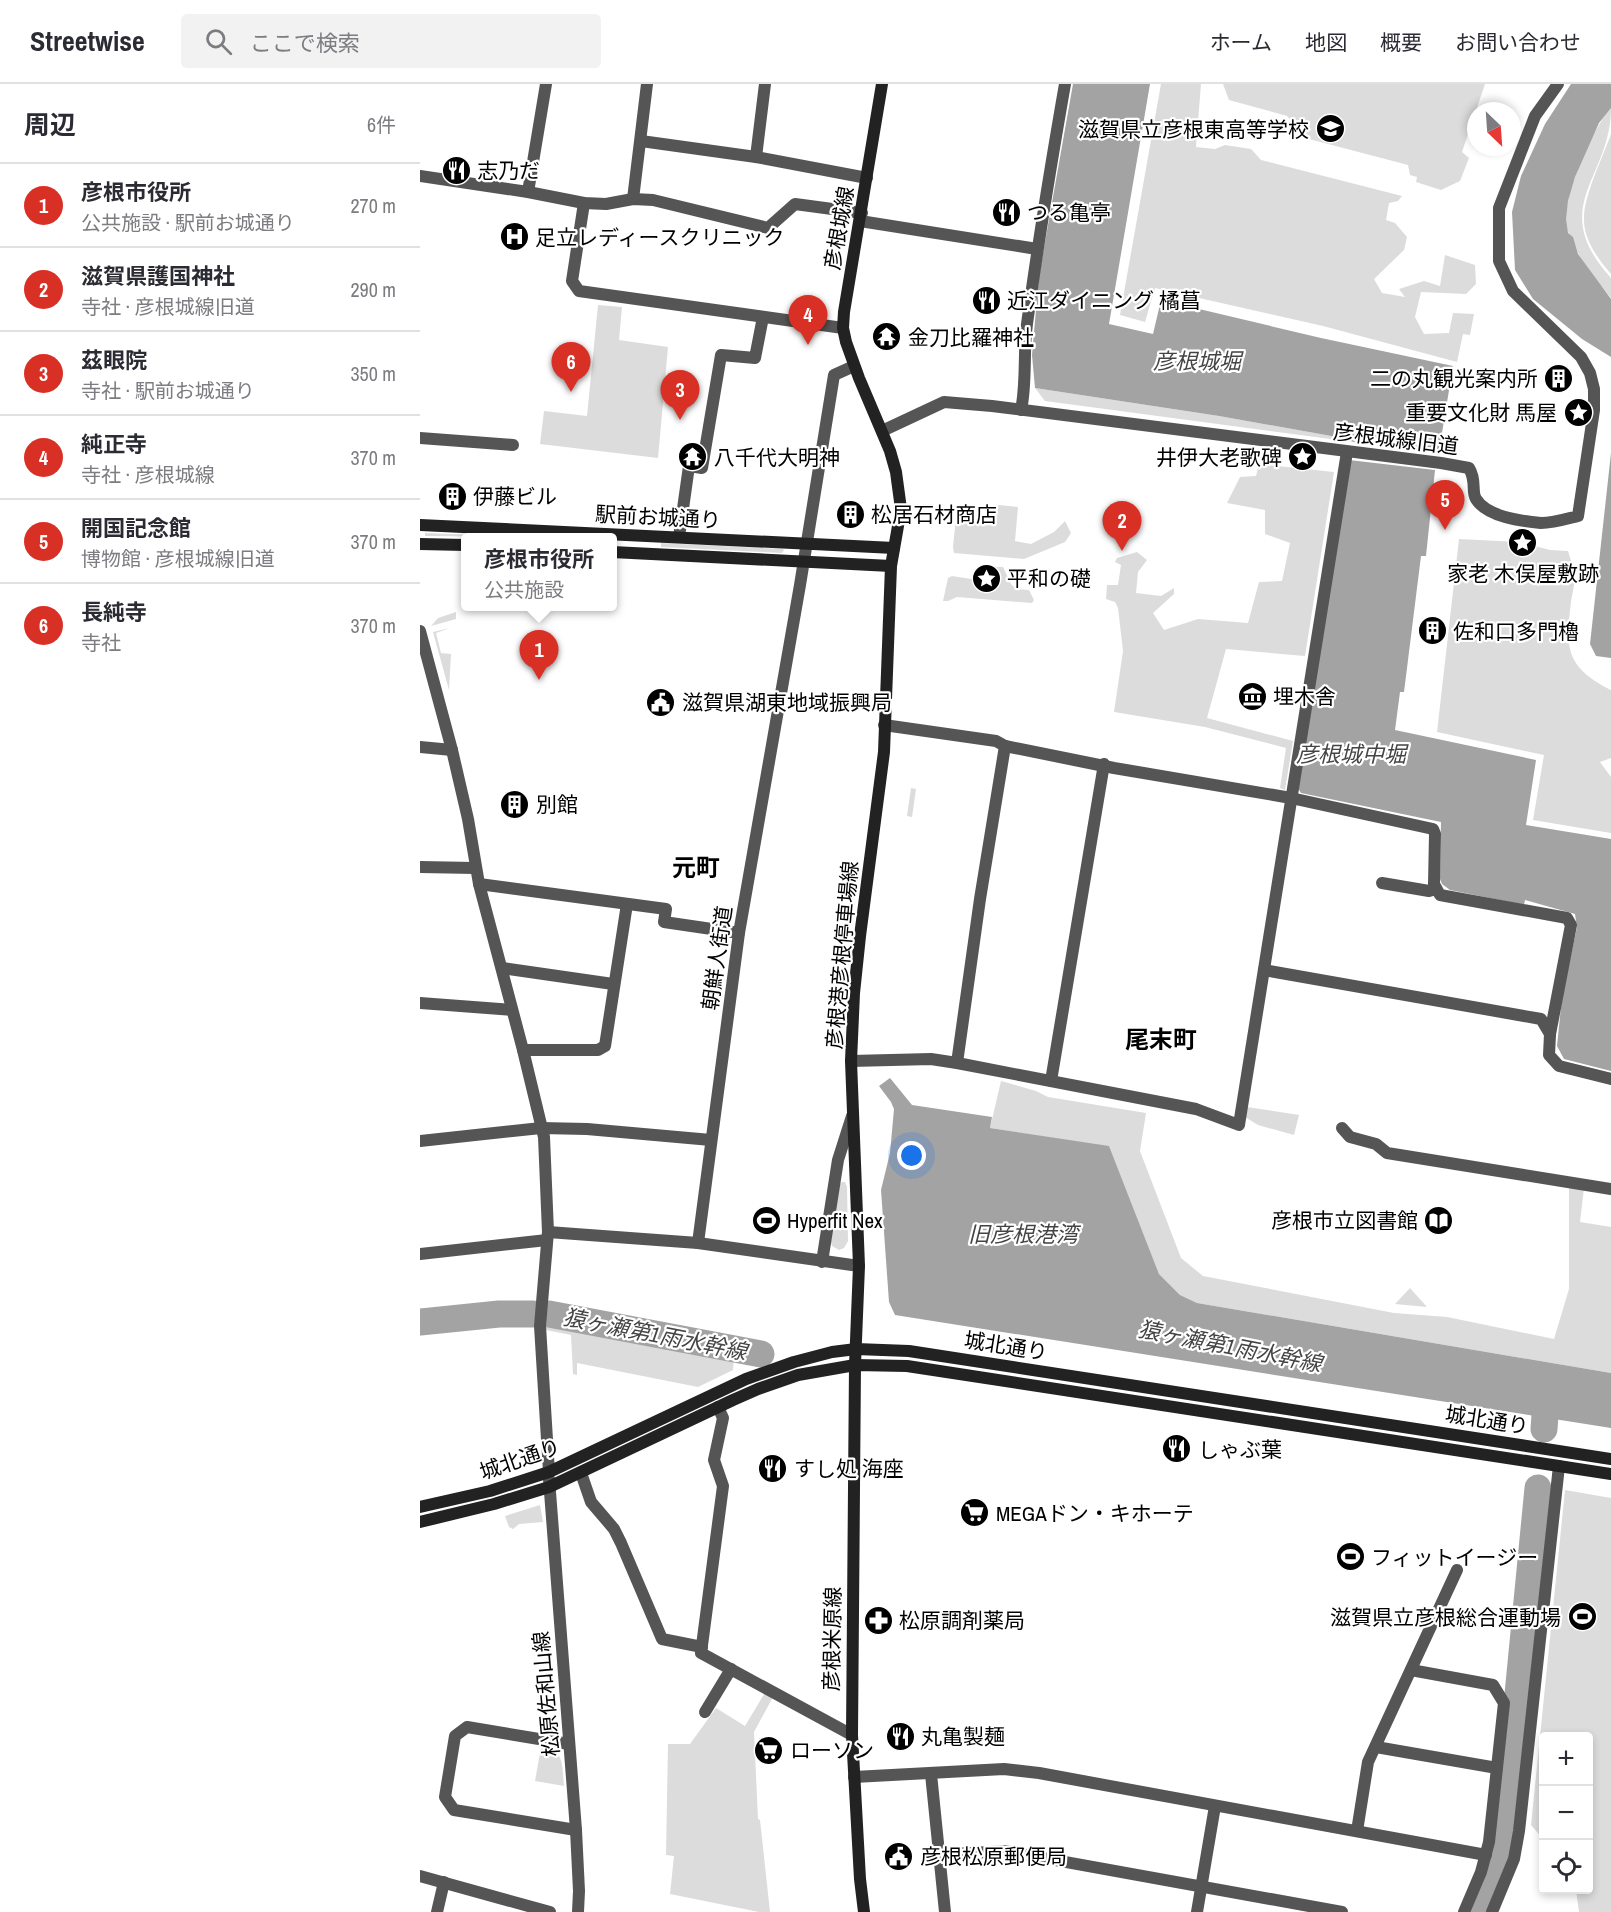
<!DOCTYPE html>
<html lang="ja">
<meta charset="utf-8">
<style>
:root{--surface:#fff;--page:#f2f2f3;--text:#2b2b33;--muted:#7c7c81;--line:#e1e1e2;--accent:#d93025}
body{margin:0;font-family:"Archivo Narrow","Noto Sans JP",sans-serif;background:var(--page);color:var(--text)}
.controls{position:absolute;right:18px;bottom:18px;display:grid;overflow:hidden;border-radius:6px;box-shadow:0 3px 9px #0003}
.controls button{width:54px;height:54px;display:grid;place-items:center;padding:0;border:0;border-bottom:2px solid var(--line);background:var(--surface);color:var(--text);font:30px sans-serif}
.compass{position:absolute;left:1047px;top:18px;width:54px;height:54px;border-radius:50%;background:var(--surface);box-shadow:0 3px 9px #0003;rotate:155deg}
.you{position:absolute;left:492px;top:1072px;width:21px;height:21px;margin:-15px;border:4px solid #fff;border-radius:50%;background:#1a73e8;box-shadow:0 0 0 9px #1a73e833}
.badge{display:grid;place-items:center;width:39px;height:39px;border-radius:50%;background:var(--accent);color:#fff;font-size:20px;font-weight:700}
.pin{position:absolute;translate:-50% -50px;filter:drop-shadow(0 2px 3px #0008)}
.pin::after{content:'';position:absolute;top:32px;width:21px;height:18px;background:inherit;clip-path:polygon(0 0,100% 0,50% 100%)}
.popup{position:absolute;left:41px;top:449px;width:156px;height:78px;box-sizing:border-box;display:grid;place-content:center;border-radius:6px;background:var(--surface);filter:drop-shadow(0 2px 4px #0005);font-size:20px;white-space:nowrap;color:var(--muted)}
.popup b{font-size:22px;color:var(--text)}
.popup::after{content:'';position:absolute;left:50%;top:100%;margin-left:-12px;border:12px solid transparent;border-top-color:var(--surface)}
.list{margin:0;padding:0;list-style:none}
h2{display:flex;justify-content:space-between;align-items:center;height:78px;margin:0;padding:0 24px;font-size:26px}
h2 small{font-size:20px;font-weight:400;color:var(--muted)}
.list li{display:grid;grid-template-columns:39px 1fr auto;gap:18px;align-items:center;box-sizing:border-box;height:84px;padding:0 24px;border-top:2px solid var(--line)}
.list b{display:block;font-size:22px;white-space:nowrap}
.list p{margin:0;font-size:20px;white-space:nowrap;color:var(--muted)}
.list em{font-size:20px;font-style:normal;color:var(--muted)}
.icon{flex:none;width:33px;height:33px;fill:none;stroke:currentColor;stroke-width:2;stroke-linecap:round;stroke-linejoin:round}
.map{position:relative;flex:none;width:1191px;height:1828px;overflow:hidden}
header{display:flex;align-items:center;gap:36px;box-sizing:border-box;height:84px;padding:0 30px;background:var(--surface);border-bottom:2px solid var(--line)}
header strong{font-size:28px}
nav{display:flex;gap:33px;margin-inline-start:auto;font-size:21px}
.search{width:420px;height:54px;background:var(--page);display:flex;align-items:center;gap:15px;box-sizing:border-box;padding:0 21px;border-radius:6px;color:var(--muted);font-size:22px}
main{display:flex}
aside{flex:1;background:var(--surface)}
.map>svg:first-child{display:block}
.green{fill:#dcdcdc}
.water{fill:#a3a3a3}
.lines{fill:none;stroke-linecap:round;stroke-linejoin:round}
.river{stroke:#a3a3a3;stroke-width:27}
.minor{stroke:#555;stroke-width:12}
.tertiary{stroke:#555;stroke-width:12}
.secondary{stroke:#222;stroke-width:12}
.labels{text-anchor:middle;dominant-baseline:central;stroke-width:4.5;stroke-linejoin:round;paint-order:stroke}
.poi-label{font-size:21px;fill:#000;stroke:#fff;text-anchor:start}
.street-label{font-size:21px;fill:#000;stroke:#fff}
.water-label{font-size:22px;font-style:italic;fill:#444;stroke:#fff}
.quarter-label{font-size:24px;font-weight:bold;fill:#000;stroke:#fff}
</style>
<header>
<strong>Streetwise</strong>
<div class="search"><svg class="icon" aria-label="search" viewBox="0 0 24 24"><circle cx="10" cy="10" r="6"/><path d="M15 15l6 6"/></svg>ここで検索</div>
<nav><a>ホーム</a><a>地図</a><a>概要</a><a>お問い合わせ</a></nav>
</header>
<main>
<aside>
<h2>周辺<small>6件</small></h2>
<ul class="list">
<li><span class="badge">1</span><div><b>彦根市役所</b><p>公共施設 · 駅前お城通り</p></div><em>270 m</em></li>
<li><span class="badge">2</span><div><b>滋賀県護国神社</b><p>寺社 · 彦根城線旧道</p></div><em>290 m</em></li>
<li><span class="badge">3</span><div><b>茲眼院</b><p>寺社 · 駅前お城通り</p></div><em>350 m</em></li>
<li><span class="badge">4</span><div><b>純正寺</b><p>寺社 · 彦根城線</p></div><em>370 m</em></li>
<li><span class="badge">5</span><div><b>開国記念館</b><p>博物館 · 彦根城線旧道</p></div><em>370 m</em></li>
<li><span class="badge">6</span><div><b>長純寺</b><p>寺社</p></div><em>370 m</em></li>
</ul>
</aside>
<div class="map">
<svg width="1191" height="1828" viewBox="0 0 1191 1828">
<rect width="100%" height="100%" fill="#fff"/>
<!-- green -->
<g class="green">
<polygon points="741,0 781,0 776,63 795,65 805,61 831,65 841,76 982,112 978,117 969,119 966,136 975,139 987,153 984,166 954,195 962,209 985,213 979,205 1004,197 1020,202 1025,171 1055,181 1056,200 1046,210 1001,208 995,233 1004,250 1029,249 1033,229 1054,230 1050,251 1043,250 1037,278 903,242 735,204 725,238 700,231"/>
<polygon points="803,0 1065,0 1042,68 1049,74 1040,97 1021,106 996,98 997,93 990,91 988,81 889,55 867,32 809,16"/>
<path d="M1191,24C1191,95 1126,122 1191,194V214C1180,200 1166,185 1158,169C1156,165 1155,160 1153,156C1152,153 1149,151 1148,148C1137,123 1173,43 1191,24Z"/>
<path d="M1191,50V190C1178,175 1164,156 1164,136C1163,113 1183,73 1191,50Z"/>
<polygon points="178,221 202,223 199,256 248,263 238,374 120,360 124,327 167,332"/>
<polygon points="615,304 799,332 917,353 933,358 625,317"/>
<polygon points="839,380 914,388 885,572 806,565 787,634 873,657 865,706 860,704 866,664 785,643 694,628 703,567 698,524 695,518 686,515 687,501 698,501 701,481 695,478 697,474 717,468 727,476 718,488 716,509 741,512 754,504 754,510 733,529 744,546 778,535 828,539 839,498 862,497 870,459 845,450 845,426 807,419 820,393 836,392"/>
<polygon points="579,421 598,423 595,457 611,460 634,448 645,437 651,449 645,458 604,475 534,469 533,463 536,433 541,431 572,434 574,433 577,422"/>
<polygon points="5,449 109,453 5,452"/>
<path d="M1039,455L1099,458L1130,466L1148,467C1150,474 1153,482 1154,489C1156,498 1152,509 1151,518C1145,565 1146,583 1191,606V674L1180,678L1191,693V749L1113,736L1124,671L1017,648Z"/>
<polygon points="241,459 363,465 364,466 362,469 241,463"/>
<polygon points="577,483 583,483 591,500 596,505 609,506 614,516 612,519 537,513 528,517 523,517 528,494 532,492 551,495"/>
<polygon points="36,528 36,535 11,542 18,534"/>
<polygon points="30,544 16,549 21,569 31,570 29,606 13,548"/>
<polygon points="491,704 496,705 492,733 487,732"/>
<polygon points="581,997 616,1007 628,1013 726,1029 720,1067 761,1174 783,1192 974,1229 1027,1233 1134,1255 1149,1205 1149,1103 1164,1104 1160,1138 1191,1143 1191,1289 777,1219 760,1211 739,1190 689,1063 570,1044"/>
<polygon points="827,1023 879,1031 874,1051 838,1041 825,1033"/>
<polygon points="422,1098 425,1098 427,1103 428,1157 424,1164 419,1166 412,1162 410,1155 419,1101"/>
<polygon points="990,1204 1007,1223 975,1220"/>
<polygon points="126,1238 314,1272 313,1286 278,1303 157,1279 157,1291 153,1290 151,1251 126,1246"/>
<polygon points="1145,1406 1191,1414 1191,1828 1159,1828 1156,1806 1168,1806 1168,1652 1124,1652 1123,1755 1111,1741"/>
<polygon points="120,1421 123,1438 99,1440 93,1445 89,1443 85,1432"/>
<polygon points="346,1607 353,1613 334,1648 338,1735 340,1736 350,1828 339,1828 250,1810 254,1772 246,1771 248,1660 270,1660 296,1624 325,1642"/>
<path d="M121,1663C145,1666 142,1681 144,1702L115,1697Z"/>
</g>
<!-- water -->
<g class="water">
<polygon points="653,0 730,0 689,240 733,250 741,216 901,254 1033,282 1019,367 934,358 917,353 799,332 615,304 612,271 619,192"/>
<polygon points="1151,0 1191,0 1191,24 1179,39 1155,93 1148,117 1146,135 1148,149 1153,153 1158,170 1191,215 1191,273 1162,255 1113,215 1095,186 1092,128 1101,92 1125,40"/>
<polygon points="1191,369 1191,574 1176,572 1170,560"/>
<polygon points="929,376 1015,386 1006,472 1001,472 984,608 980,608 975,646 1116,676 1106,741 1191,755 1191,987 1144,975 1137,962 1142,913 1157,843 1155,830 1105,816 1104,821 1030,806 1022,800 1020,795 1021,738 881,709 877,703"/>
<polygon points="470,994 492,1021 572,1033 570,1044 689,1062 739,1190 760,1211 777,1219 1191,1289 1191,1344 475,1231 469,1218 461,1106 470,1069 474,1025 471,1018 459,1002"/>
</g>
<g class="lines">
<!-- river -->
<g class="river">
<polyline points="129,1230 341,1270"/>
<polyline points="0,1238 79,1230 113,1230"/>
<polyline points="1124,1345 1126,1317"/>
<polyline points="1059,1828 1083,1765 1118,1404"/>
</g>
<!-- minor -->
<g class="minor">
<polyline points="221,57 336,73 447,94"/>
<polyline points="336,73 345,0"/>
<polyline points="0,92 108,108 164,119 186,120 213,115 233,116 348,144 375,120 442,129"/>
<polyline points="108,108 126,0"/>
<polyline points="213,115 227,0"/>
<polyline points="164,119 152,197 159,207 423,244"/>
<polyline points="440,137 617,165"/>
<path d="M601,326C607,298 603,268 607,240C618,159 631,80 645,0"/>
<polyline points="0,354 93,361"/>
<polyline points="259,453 269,382 282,384 301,271 335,274 343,233"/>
<polyline points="464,641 576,657 585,662 694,684 871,714 1013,745 1015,750 1014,800 1020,811 1147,834 1151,841 1130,950 1129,971 1139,982 1191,995"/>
<polyline points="0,663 32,666"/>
<polyline points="0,783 55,784"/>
<polyline points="962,799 1009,807 1016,805"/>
<polyline points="59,800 246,825 244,838 319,849"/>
<polyline points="82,884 193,900"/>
<polyline points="844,886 1121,935 1130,950"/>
<polyline points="0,919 92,926"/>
<polyline points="103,966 178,966 185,962 207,820"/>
<polyline points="431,977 511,975 537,979 776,1025 819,1041 927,368"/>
<polyline points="537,979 560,815 585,662"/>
<polyline points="631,997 684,680"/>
<polyline points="922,1044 930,1053 956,1060 967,1069 1191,1105"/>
<polyline points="0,1057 121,1044 167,1045 291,1056"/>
<polyline points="128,1148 278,1159 439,1182"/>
<polyline points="278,1159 319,849 380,501 414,291 434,282"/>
<polyline points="0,1170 127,1156"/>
<polyline points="402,1178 418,1076 432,1032"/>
<polyline points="298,1323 303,1334 294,1376 303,1402 281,1569 432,1651"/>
<polyline points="161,1389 171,1418 194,1445 201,1459 242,1555 282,1563"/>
<polyline points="129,1395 156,1746 159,1807 158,1828"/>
<polyline points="991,1586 1073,1601 1084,1619 1069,1758 1061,1788 1044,1828"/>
<polyline points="285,1628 311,1585"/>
<polyline points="149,1660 47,1643 35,1652 25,1713 34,1726 156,1746"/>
<polyline points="956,1663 1077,1684"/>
<polyline points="511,1690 525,1828"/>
<polyline points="434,1693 584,1685 619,1689 1066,1771"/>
<polyline points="937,1747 948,1678 1037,1486"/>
<polyline points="518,1771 585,1767 922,1828"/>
<polyline points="0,1792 130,1828"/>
<polyline points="17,1828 24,1798"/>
<polyline points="777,1828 795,1722"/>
<polyline points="1072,1828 1094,1775 1099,1747 1139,1382"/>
</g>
<!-- tertiary -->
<g class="tertiary">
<path d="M462,347L524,318L572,322L1021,379L1049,384C1057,397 1051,407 1056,415C1067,433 1101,437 1121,439C1133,439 1146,435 1158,432L1174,326V305L1170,289L1161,273L1093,207L1079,177V124L1115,32L1138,0"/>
<polyline points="0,547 32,666 48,735 59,800 103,966 124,1053 128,1148 120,1242 129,1388"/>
</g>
<!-- secondary -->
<g class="secondary">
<polyline points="0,441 474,464"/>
<polyline points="0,460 45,461"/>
<polyline points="192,468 471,482"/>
<polyline points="0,1423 70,1407 129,1388 326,1295 374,1278 412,1268 436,1265 489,1267 1191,1375"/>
<polyline points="0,1438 74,1420 129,1403 313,1316 338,1305 378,1291 435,1281 487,1282 1191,1390"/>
<polyline points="444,1828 440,1795 432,1651 435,1281 439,1182 431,977 434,909 440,852 464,668 471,482 481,425 476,388 470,367 439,294 426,258 423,244 424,228 462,0"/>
</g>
</g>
<!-- icons -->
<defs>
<symbol id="school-disc" viewBox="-11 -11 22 22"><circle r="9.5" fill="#000" stroke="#fff"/><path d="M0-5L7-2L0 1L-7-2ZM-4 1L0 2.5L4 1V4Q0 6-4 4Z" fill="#fff"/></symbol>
<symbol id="restaurant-disc" viewBox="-11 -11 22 22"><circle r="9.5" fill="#000" stroke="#fff"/><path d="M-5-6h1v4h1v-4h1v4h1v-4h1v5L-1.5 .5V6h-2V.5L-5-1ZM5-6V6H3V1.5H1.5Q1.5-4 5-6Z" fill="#fff"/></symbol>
<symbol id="hospital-disc" viewBox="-11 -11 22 22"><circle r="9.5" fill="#000" stroke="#fff"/><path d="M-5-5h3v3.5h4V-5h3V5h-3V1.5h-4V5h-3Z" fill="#fff"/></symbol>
<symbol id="temple-disc" viewBox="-11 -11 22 22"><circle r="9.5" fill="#000" stroke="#fff"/><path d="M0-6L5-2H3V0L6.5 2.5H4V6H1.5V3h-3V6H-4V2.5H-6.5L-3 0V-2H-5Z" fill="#fff"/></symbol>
<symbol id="building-disc" viewBox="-11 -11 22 22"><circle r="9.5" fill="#000" stroke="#fff"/><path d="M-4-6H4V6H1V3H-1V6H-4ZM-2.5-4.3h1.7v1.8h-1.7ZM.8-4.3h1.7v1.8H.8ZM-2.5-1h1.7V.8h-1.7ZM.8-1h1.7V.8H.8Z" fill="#fff"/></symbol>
<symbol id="sight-disc" viewBox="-11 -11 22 22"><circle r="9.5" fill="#000" stroke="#fff"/><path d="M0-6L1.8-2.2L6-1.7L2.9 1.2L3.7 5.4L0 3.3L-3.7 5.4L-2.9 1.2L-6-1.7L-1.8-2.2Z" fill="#fff"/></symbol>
<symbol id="museum-disc" viewBox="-11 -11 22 22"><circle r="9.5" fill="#000" stroke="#fff"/><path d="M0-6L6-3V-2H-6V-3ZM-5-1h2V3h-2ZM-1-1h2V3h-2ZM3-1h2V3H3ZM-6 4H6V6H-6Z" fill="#fff"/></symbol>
<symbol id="civic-disc" viewBox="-11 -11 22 22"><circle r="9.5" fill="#000" stroke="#fff"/><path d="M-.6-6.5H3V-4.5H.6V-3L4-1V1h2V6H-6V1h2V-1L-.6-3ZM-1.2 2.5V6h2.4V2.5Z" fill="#fff"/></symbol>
<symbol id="stadium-disc" viewBox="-11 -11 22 22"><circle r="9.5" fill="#000" stroke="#fff"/><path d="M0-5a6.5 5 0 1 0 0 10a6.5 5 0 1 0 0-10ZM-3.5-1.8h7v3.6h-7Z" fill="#fff"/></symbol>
<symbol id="library-disc" viewBox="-11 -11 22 22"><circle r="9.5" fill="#000" stroke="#fff"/><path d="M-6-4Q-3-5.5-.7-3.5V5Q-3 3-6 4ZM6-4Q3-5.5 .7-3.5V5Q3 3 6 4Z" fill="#fff"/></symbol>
<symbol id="supermarket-disc" viewBox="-11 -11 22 22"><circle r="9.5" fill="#000" stroke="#fff"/><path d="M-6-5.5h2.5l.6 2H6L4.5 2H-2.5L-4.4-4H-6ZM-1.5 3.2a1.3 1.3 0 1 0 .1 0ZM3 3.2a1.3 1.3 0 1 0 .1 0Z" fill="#fff"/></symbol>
<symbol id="pharmacy-disc" viewBox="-11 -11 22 22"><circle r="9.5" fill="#000" stroke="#fff"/><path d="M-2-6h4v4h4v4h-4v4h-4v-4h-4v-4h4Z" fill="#fff"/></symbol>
</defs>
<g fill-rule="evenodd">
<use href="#school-disc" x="894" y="28" width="33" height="33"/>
<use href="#restaurant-disc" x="20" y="70" width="33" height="33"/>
<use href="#restaurant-disc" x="570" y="112" width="33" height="33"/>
<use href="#hospital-disc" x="78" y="136" width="33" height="33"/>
<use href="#restaurant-disc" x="550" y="200" width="33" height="33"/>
<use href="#temple-disc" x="450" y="236" width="33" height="33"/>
<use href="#building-disc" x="1122" y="278" width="33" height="33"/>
<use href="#sight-disc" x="1142" y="312" width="33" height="33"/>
<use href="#temple-disc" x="256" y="356" width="33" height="33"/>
<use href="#sight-disc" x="866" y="356" width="33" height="33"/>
<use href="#building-disc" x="16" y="396" width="33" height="33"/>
<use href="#building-disc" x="414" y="414" width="33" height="33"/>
<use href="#sight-disc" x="1086" y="442" width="33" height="33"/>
<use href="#sight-disc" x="550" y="478" width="33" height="33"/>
<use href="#building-disc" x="996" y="530" width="33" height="33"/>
<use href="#museum-disc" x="816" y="596" width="33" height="33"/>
<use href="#civic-disc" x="224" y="602" width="33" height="33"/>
<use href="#building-disc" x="78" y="704" width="33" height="33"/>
<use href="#stadium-disc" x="330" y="1120" width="33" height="33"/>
<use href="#library-disc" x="1002" y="1120" width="33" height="33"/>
<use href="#restaurant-disc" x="740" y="1348" width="33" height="33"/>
<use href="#restaurant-disc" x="336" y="1368" width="33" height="33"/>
<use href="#supermarket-disc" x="538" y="1412" width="33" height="33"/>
<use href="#stadium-disc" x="914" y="1456" width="33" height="33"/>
<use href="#stadium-disc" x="1146" y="1516" width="33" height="33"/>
<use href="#pharmacy-disc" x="442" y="1520" width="33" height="33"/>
<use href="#restaurant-disc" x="464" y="1636" width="33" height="33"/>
<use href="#supermarket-disc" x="332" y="1650" width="33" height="33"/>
<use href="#civic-disc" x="462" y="1756" width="33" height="33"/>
</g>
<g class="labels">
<!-- poi labels -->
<g class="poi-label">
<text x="889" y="45" text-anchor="end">滋賀県立彦根東高等学校</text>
<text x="57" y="86">志乃だ</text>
<text x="607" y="128">つる亀亭</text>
<text x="115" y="153">足立レディースクリニック</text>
<text x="587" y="216">近江ダイニング 橘菖</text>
<text x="488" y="253">金刀比羅神社</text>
<text x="1118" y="294" text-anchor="end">二の丸観光案内所</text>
<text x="1137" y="328" text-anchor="end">重要文化財 馬屋</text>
<text x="294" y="373">八千代大明神</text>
<text x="862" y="373" text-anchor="end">井伊大老歌碑</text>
<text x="53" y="412">伊藤ビル</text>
<text x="451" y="430">松居石材商店</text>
<text x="1103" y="489" text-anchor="middle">家老 木俣屋敷跡</text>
<text x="587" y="494">平和の礎</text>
<text x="1033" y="547">佐和口多門櫓</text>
<text x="853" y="612">埋木舎</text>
<text x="262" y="618">滋賀県湖東地域振興局</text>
<text x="116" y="720">別館</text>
<text x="367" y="1136">Hyperfit Nex</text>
<text x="998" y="1136" text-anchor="end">彦根市立図書館</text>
<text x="778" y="1365">しゃぶ葉</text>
<text x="374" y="1384">すし処 海座</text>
<text x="576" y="1429">MEGAドン・キホーテ</text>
<text x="951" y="1473">フィットイージー</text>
<text x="1141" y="1533" text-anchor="end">滋賀県立彦根総合運動場</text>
<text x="479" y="1536">松原調剤薬局</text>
<text x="501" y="1652">丸亀製麺</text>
<text x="370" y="1666">ローソン</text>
<text x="500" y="1772">彦根松原郵便局</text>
</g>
<!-- street labels -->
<g class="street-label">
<text transform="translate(419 144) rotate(-80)">彦根城線</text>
<text transform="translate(976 355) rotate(7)">彦根城線旧道</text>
<text transform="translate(238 433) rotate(3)">駅前お城通り</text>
<text transform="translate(422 871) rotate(-85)">彦根港彦根停車場線</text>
<text transform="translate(297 874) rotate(-82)">朝鮮人街道</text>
<text transform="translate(586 1262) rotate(9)">城北通り</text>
<text transform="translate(1067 1336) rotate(9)">城北通り</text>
<text transform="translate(100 1375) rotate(-19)">城北通り</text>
<text transform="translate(412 1555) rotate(-89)">彦根米原線</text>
<text transform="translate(126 1610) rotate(-95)">松原佐和山線</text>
</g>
<!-- water labels -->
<g class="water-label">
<text x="777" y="277">彦根城堀</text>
<text x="931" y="670">彦根城中堀</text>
<text x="603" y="1150">旧彦根港湾</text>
<text transform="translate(235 1250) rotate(11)">猿ヶ瀬第1雨水幹線</text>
<text transform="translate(810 1262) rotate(11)">猿ヶ瀬第1雨水幹線</text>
</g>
<!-- quarter labels -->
<g class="quarter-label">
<text x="276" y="783">元町</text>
<text x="741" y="955">尾末町</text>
</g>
</g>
</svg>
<div class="controls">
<button>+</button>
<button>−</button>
<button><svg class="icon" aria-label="locate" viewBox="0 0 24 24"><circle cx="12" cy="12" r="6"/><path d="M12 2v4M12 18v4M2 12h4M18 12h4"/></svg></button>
</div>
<svg class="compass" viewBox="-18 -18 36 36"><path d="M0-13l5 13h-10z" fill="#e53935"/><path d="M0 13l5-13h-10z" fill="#7c7c81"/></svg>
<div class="you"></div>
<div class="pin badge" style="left:119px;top:596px">1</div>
<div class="popup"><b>彦根市役所</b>公共施設</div>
<div class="pin badge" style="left:702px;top:467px">2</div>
<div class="pin badge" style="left:260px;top:336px">3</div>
<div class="pin badge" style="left:388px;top:261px">4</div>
<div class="pin badge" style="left:1025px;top:446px">5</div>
<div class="pin badge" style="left:151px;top:308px">6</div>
</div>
</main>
